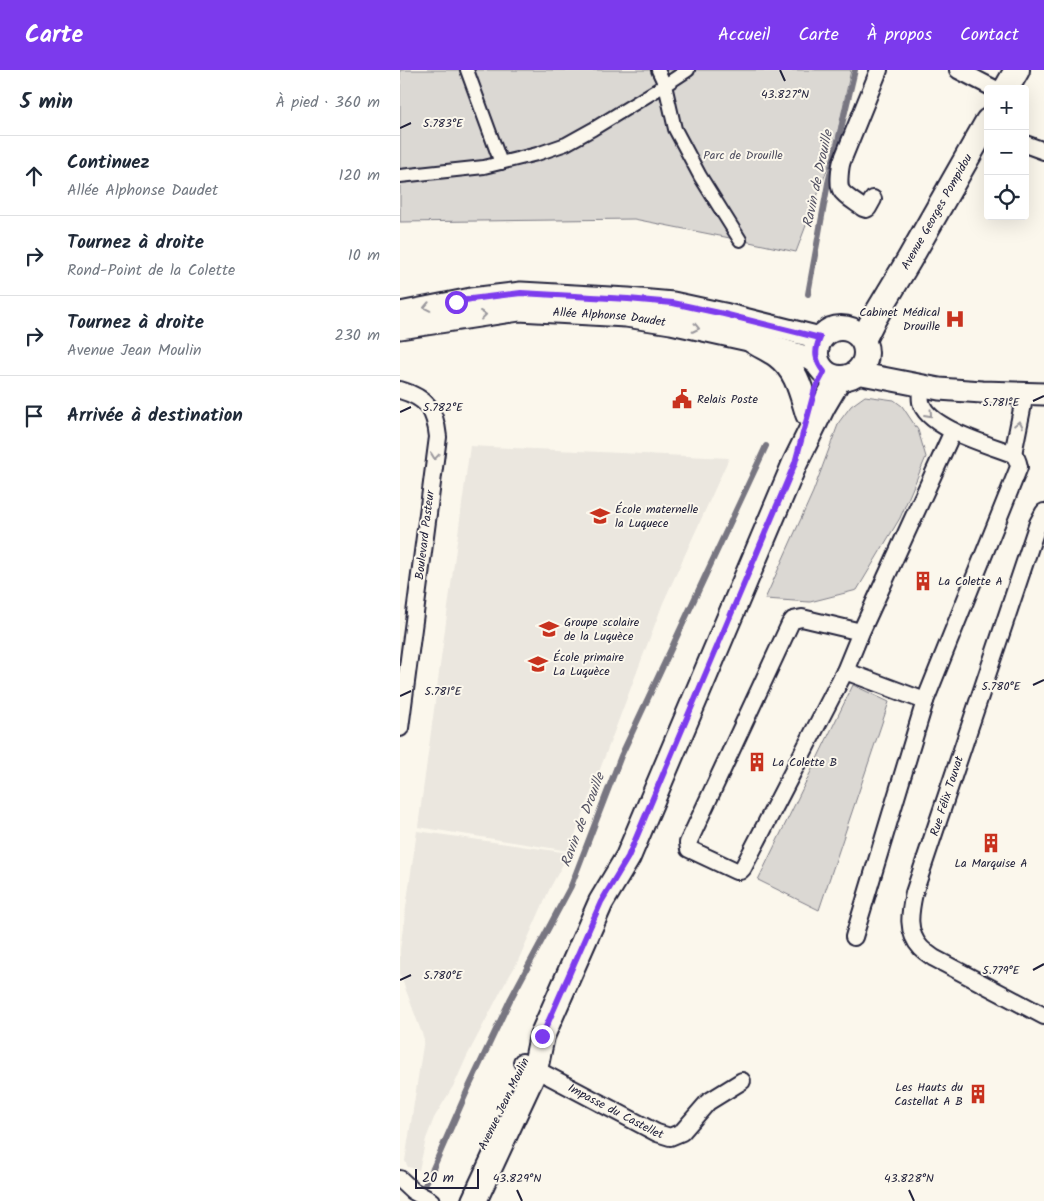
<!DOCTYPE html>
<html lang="fr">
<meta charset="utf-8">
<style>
:root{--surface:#fff;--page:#f6f6f7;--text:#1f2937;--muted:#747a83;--line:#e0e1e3;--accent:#7c3aed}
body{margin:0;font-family:Kalam,sans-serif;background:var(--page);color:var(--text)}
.controls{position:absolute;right:15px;top:15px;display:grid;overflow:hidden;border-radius:5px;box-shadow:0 5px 20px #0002}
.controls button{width:45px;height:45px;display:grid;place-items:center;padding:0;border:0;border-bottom:1px solid var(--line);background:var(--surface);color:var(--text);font:25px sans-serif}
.scale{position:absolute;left:15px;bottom:12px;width:64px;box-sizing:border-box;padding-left:5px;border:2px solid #22223b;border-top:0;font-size:14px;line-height:18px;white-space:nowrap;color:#22223b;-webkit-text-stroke:4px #fbf7ec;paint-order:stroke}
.stop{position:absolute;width:15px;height:15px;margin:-11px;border:4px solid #7c3aed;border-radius:50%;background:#fff}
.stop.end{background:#7c3aed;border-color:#fff;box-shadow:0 1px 5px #0008}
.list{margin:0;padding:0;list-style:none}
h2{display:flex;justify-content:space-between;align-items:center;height:65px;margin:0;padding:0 20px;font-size:21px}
h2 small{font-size:16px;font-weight:400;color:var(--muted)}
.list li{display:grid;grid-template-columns:32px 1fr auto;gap:15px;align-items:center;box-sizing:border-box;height:80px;padding:0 20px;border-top:1px solid var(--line)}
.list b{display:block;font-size:19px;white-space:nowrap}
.list p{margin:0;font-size:16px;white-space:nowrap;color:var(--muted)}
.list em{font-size:16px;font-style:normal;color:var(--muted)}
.icon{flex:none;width:28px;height:28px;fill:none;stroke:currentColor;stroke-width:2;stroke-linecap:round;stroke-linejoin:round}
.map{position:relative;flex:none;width:644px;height:1131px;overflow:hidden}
header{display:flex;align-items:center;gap:30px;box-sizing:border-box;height:70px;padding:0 25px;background:var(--accent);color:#fff}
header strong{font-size:24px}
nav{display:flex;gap:28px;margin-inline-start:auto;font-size:18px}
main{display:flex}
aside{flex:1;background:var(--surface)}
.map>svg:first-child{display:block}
.built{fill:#ebe7df}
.green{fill:#dbd8d3;stroke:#7e7d87}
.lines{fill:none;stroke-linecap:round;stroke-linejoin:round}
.stream{stroke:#787681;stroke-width:6}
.pedestrian-casing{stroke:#22223b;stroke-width:16}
.minor-casing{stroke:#22223b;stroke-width:20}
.tertiary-casing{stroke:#22223b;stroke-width:25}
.secondary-casing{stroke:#22223b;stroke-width:28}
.pedestrian{stroke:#fbf7ec;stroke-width:12}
.minor{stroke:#fbf7ec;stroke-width:16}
.tertiary{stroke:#fbf7ec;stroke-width:21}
.secondary{stroke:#fbf7ec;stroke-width:24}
.oneway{stroke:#99979c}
.route{stroke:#7c3aed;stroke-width:6}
.ticks{fill:none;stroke:#22223b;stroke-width:2}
.labels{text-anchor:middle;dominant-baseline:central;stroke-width:4;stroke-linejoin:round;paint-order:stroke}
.park-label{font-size:12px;fill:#505061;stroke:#fbf7ec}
.street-label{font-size:12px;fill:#22223b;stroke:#fbf7ec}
.poi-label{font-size:12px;fill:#22223b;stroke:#fbf7ec;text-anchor:start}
.water-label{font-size:14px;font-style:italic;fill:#545364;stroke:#fbf7ec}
.ticks-label{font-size:12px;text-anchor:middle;fill:#22223b;stroke:#fbf7ec;stroke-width:4;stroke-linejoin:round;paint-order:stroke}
</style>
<header>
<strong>Carte</strong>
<nav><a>Accueil</a><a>Carte</a><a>À propos</a><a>Contact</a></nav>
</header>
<main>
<aside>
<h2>5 min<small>À pied · 360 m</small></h2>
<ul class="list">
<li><svg class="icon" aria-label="ahead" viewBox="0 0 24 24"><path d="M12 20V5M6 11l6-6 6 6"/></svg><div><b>Continuez</b><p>Allée Alphonse Daudet</p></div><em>120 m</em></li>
<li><svg class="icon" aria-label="right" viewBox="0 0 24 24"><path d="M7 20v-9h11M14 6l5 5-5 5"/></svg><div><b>Tournez à droite</b><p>Rond-Point de la Colette</p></div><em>10 m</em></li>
<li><svg class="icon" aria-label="right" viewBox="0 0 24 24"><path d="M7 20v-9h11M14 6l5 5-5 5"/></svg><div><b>Tournez à droite</b><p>Avenue Jean Moulin</p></div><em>230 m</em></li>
<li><svg class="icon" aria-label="arrive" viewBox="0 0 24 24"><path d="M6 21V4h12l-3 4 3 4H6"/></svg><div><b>Arrivée à destination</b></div></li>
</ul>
</aside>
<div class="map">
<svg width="644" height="1131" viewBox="0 0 644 1131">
<rect width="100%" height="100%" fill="#fbf7ec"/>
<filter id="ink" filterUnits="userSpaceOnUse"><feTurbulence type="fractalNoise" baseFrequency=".02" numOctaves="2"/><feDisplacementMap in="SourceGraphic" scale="10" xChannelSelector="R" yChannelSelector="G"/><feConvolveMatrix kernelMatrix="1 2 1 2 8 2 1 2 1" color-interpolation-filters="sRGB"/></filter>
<g filter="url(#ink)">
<!-- built -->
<g class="built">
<polygon points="70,376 329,388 263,533 169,781 18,757"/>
<polygon points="17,761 169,783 150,818 117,893 103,917 67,986 55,1013 34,1048 26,1069 19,1100 8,1097 5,1091 24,969 0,904 0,879"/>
</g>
<!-- green -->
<g class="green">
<polygon points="0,0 451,0 433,84 396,182 340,170 234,149 0,152"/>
<polygon points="465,326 494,330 502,336 518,360 526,387 500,448 457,520 410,532 365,529 413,422 439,352 451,336"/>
<polygon points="453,615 489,632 419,840 358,810"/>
</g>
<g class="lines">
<!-- stream -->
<g class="stream">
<polyline points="408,224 428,113 455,0"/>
<polyline points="20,1125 31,1103 68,1019 110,930 171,816 221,686 366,376"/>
</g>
<defs>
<g id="pedestrian">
<polyline points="67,0 101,93"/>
<polyline points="288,0 265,15 275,59 300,106 340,170"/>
<polyline points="0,106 84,97 137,84 166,74 193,59 265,15 258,0"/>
</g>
<g id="minor">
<polyline points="558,0 595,19"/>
<polyline points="625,74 644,81"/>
<path d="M473,129L468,138L466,139L463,138C458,134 444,126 441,120C438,115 440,97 442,91L479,0"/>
<path d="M521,316C521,321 520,327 521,332C527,358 590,375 613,384C617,388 618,391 619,397L525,631"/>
<path d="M0,320C27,328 35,339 38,367L0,658"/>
<polyline points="613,384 625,324"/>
<path d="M644,442L638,453L514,823C510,842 506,862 521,878C525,882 530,885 534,888L644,946"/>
<polyline points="461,562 402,548 393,550 390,554 288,773 289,779 336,801 340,801 343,798 445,601 461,562 553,361"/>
<polyline points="445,601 525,631 454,867"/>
<path id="s1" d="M122,992L257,1063L270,1067L282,1062L308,1032L342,1011"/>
<polyline points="0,1109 13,1121 31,1131"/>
</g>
<g id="tertiary">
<polyline points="0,243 71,229 121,223 228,229 273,233 324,244 420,268"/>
<path id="s2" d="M0,258L119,240L226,246L271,253L353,271L416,290"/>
<polyline points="457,303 539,319 582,322 644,324"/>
</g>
<g id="secondary">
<polyline points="606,19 617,0"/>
<circle cx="441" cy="283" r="25"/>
<path id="s3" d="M463,270L473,250L509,190L588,51"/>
<path d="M353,271C361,276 370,280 377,285C397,300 401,321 408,344"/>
<polyline points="74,1131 135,1000 142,966 201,832 228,787 395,393 423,336 439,309"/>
</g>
</defs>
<!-- pedestrian casing -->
<use href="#pedestrian" class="pedestrian-casing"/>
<!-- minor casing -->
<use href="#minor" class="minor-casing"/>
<!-- tertiary casing -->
<use href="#tertiary" class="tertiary-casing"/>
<!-- secondary casing -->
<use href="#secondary" class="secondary-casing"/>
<!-- pedestrian -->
<use href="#pedestrian" class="pedestrian"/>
<!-- minor -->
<use href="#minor" class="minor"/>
<!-- tertiary -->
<use href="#tertiary" class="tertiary"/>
<!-- secondary -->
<use href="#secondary" class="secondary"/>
</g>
<!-- one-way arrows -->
<defs><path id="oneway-chevron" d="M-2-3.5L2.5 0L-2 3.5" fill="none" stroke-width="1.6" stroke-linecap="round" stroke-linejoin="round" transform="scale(1.25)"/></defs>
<g class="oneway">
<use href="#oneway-chevron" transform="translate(27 237) rotate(169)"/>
<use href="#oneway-chevron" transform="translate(83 245) rotate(-7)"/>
<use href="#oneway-chevron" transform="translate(296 258) rotate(12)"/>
<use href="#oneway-chevron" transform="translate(529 344) rotate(48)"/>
<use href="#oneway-chevron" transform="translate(619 354) rotate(-79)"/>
<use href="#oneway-chevron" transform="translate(35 386) rotate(97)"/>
</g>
</g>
<g class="lines" filter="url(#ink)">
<!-- route -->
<path class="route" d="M56,232L71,229L121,223L228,229L273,233L324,244L420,268C414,281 415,291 424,302L415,319L395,393L228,787L201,832L142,966"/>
</g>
<!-- ticks -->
<path class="ticks" d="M380,0L385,11M0,58L11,53M633,331L644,326M0,342L11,337M633,615L644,610M0,626L11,621M633,900L644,894M0,910L11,905M117,1120L122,1131M509,1120L514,1131"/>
<!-- icons -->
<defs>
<symbol id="hospital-bare" viewBox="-9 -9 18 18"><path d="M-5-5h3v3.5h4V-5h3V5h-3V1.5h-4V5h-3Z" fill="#c8321e" stroke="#fbf7ec" stroke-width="2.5" paint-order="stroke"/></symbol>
<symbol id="civic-bare" viewBox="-9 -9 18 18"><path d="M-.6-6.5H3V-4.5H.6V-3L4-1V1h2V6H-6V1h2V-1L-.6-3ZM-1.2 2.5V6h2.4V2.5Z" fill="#c8321e" stroke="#fbf7ec" stroke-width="2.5" paint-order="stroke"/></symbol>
<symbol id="school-bare" viewBox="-9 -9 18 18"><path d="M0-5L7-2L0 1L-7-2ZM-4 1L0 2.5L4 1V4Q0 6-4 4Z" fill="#c8321e" stroke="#fbf7ec" stroke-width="2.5" paint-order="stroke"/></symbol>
<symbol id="building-bare" viewBox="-9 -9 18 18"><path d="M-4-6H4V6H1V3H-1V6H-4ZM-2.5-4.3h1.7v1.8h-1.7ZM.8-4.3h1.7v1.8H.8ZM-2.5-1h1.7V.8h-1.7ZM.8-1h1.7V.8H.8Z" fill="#c8321e" stroke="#fbf7ec" stroke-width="2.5" paint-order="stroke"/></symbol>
</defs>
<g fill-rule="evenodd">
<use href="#hospital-bare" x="541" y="235" width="28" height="28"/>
<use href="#civic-bare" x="268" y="315" width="28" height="28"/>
<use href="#school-bare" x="186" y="432" width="28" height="28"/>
<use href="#building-bare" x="509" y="497" width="28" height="28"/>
<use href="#school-bare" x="135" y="545" width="28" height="28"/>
<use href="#school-bare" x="124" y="580" width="28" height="28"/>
<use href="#building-bare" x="343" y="678" width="28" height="28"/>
<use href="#building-bare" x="577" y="759" width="28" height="28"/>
<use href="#building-bare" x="564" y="1010" width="28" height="28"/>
</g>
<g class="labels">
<!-- park labels -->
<g class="park-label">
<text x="343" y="85">Parc de Drouille</text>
</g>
<!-- street labels -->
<g class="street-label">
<text stroke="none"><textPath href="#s3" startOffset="148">Avenue Georges Pompidou</textPath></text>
<text stroke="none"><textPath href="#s2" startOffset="211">Allée Alphonse Daudet</textPath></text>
<text transform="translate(25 465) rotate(-83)">Boulevard Pasteur</text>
<text transform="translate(547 726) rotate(-72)">Rue Félix Touvat</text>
<text transform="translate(104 1034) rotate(-64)">Avenue Jean Moulin</text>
<text stroke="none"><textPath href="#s1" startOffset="106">Impasse du Castellet</textPath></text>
</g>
<!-- poi labels -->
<g class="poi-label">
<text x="540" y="242" text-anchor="end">Cabinet Médical<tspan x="540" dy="14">Drouille</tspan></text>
<text x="297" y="329">Relais Poste</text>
<text x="215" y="439">École maternelle<tspan x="215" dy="14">la Luquece</tspan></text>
<text x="538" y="511">La Colette A</text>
<text x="164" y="552">Groupe scolaire<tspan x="164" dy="14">de la Luquèce</tspan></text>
<text x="153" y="587">École primaire<tspan x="153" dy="14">La Luquèce</tspan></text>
<text x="372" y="692">La Colette B</text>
<text x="591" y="793" text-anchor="middle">La Marquise A</text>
<text x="563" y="1017" text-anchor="end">Les Hauts du<tspan x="563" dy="14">Castellat A B</tspan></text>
</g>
<!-- water labels -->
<g class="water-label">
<text transform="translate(418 109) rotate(-78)">Ravin de Drouille</text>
<text transform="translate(183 750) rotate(-69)">Ravin de Drouille</text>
</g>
</g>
<g class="ticks-label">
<text x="385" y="28">43.827°N</text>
<text x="43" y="57">5.783°E</text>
<text x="601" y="336">5.781°E</text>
<text x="43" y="341">5.782°E</text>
<text x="601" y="620">5.780°E</text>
<text x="43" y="625">5.781°E</text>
<text x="601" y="904">5.779°E</text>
<text x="43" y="909">5.780°E</text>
<text x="117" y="1112">43.829°N</text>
<text x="509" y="1112">43.828°N</text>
</g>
</svg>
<div class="controls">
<button>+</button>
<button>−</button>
<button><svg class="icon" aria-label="locate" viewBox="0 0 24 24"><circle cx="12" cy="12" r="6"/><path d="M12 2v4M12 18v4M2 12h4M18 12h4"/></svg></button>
</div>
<div class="scale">20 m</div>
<div class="stop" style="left:56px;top:232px"></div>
<div class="stop end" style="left:142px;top:966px"></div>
</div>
</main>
